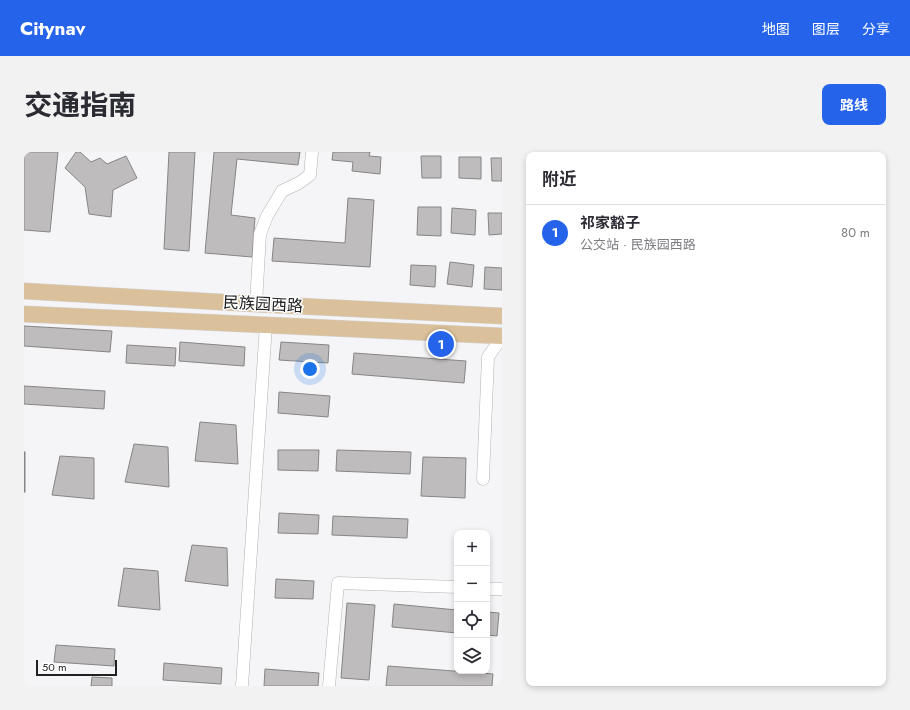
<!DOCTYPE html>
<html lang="zh">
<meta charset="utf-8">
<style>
:root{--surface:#fff;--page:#f2f2f3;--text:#2b2b33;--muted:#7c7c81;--line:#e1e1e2;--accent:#2563eb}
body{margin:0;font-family:Jost,"Noto Sans SC",sans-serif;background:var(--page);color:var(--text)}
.controls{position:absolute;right:12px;bottom:12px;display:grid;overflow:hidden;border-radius:8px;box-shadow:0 2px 6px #0003}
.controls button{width:36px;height:36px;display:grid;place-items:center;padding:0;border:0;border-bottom:1px solid var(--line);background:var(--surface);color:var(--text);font:20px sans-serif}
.scale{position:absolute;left:12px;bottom:10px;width:81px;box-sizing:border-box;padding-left:4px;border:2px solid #212121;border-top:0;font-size:11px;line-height:14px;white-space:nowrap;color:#212121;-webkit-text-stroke:3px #fff;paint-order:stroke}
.you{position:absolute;left:286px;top:217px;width:14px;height:14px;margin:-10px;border:3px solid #fff;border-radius:50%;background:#1a73e8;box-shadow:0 0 0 6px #1a73e833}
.badge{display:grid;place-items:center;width:26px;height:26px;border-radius:50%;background:var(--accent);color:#fff;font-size:13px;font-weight:700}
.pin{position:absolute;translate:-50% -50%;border:2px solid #fff;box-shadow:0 1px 4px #0006}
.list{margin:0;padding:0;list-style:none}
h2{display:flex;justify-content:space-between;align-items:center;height:52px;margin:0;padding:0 16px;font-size:17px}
h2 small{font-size:13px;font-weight:400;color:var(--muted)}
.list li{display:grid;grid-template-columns:26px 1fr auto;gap:12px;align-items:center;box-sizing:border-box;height:56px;padding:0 16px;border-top:1px solid var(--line)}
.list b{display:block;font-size:15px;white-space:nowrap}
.list p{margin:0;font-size:13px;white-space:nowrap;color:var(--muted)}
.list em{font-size:13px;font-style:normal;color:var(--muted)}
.icon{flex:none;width:22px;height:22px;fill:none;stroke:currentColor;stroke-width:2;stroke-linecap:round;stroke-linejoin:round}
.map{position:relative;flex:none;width:478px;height:534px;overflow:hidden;border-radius:8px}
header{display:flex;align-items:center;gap:24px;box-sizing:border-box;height:56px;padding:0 20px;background:var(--accent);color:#fff}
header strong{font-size:19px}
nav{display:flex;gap:22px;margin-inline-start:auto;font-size:14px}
.intro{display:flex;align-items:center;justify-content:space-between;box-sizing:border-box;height:96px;padding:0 24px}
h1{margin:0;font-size:28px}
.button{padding:10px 18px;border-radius:8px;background:var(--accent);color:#fff;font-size:14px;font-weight:700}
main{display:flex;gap:24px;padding:0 24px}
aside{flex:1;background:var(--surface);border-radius:8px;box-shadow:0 2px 6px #0003}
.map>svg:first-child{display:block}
.building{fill:#bebcbc;stroke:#868484}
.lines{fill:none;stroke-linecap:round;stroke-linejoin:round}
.minor-casing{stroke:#b3b3b4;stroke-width:13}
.major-casing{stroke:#d3d3d3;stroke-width:17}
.minor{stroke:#fff;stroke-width:12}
.major{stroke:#dac19b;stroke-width:16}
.labels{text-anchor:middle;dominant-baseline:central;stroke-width:3;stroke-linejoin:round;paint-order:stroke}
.street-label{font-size:16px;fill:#212121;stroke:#fff}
</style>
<header>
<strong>Citynav</strong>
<nav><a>地图</a><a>图层</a><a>分享</a></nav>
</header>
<div class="intro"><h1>交通指南</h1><a class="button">路线</a></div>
<main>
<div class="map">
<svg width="478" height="534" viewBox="0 0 478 534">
<rect width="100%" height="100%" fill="#f5f5f7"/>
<!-- building -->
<g class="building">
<polygon points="0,0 34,0 26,80 0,78"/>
<polygon points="52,0 56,0 67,10 76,6 83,12 102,4 113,26 89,38 87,65 65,62 61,35 41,16"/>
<polygon points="145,0 171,0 165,99 140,97"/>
<polygon points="190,0 276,0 274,13 213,7 207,63 231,66 228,105 181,101"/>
<polygon points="309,0 346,0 345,4 357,5 356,22 328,19 329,10 308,8"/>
<polygon points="397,4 417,4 417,26 398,26"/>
<polygon points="435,5 457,5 457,27 435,26"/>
<polygon points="467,6 478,6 478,29 468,29"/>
<polygon points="324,46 350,48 346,115 248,109 250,86 321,91"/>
<polygon points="394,55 417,55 417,84 393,83"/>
<polygon points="428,56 452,58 451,83 427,81"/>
<polygon points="464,61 478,61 478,82 465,83"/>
<polygon points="426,110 450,113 448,135 423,132"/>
<polygon points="387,113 412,114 411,135 386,133"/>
<polygon points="461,115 478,116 478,138 460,137"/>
<polygon points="0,174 88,179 86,200 0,194"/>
<polygon points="156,190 221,195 220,214 155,209"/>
<polygon points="257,190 305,193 304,211 255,208"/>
<polygon points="103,193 152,196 151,214 102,211"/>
<polygon points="330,201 442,209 440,231 328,222"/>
<polygon points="0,234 81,239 80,257 0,252"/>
<polygon points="255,240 306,244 304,265 254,261"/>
<polygon points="176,270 212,273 214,312 171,309"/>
<polygon points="110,292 144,295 145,335 101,330"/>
<polygon points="254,298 295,298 294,319 254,318"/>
<polygon points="313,298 387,300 386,322 312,319"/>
<rect x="0" y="300" width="1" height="40"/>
<polygon points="36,304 70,306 70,347 28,343"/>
<polygon points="399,305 442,306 441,346 397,344"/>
<polygon points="255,361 295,363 294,382 254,381"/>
<polygon points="309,364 384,367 383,386 308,383"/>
<polygon points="168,393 203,396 204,434 161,429"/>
<polygon points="100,416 134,419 136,458 94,454"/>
<polygon points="252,427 290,429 289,447 251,446"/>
<polygon points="323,451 351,453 345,528 317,526"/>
<polygon points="370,452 433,458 433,481 368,475"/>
<polygon points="463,460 475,461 473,484 463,483"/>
<polygon points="32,493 91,497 90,514 30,510"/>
<polygon points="140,511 198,516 197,532 139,528"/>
<polygon points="364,514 469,522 468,534 362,534"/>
<polygon points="241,517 295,521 294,534 240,534"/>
<polygon points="68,525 88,526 88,534 67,534"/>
</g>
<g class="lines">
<defs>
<g id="minor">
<polyline points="232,152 236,82 243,64 258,39 275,31 286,23 288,0"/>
<polyline points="459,327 464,205 478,185"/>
<polyline points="463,437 478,437"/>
<polyline points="218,534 242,173"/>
<polyline points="305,534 314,431 433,435"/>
</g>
<g id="major">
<polyline points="0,139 232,152 478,164"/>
<polyline points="0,162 242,173 478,184"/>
</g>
</defs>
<!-- minor casing -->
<use href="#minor" class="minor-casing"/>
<!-- major casing -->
<use href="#major" class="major-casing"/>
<!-- minor -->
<use href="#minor" class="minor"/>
<!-- major -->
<use href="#major" class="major"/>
</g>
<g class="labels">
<!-- street labels -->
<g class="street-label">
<text transform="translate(239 152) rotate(3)">民族园西路</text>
</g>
</g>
</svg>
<div class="controls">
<button>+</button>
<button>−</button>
<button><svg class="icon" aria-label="locate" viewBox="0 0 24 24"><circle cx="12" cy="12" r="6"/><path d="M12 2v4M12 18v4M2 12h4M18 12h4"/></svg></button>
<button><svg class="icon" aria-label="layers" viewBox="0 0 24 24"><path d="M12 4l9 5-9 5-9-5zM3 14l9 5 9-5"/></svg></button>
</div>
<div class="scale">50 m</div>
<div class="you"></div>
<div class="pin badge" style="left:417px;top:192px">1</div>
</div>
<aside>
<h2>附近<small></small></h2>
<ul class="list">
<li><span class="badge">1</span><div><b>祁家豁子</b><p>公交站 · 民族园西路</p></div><em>80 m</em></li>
</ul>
</aside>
</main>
